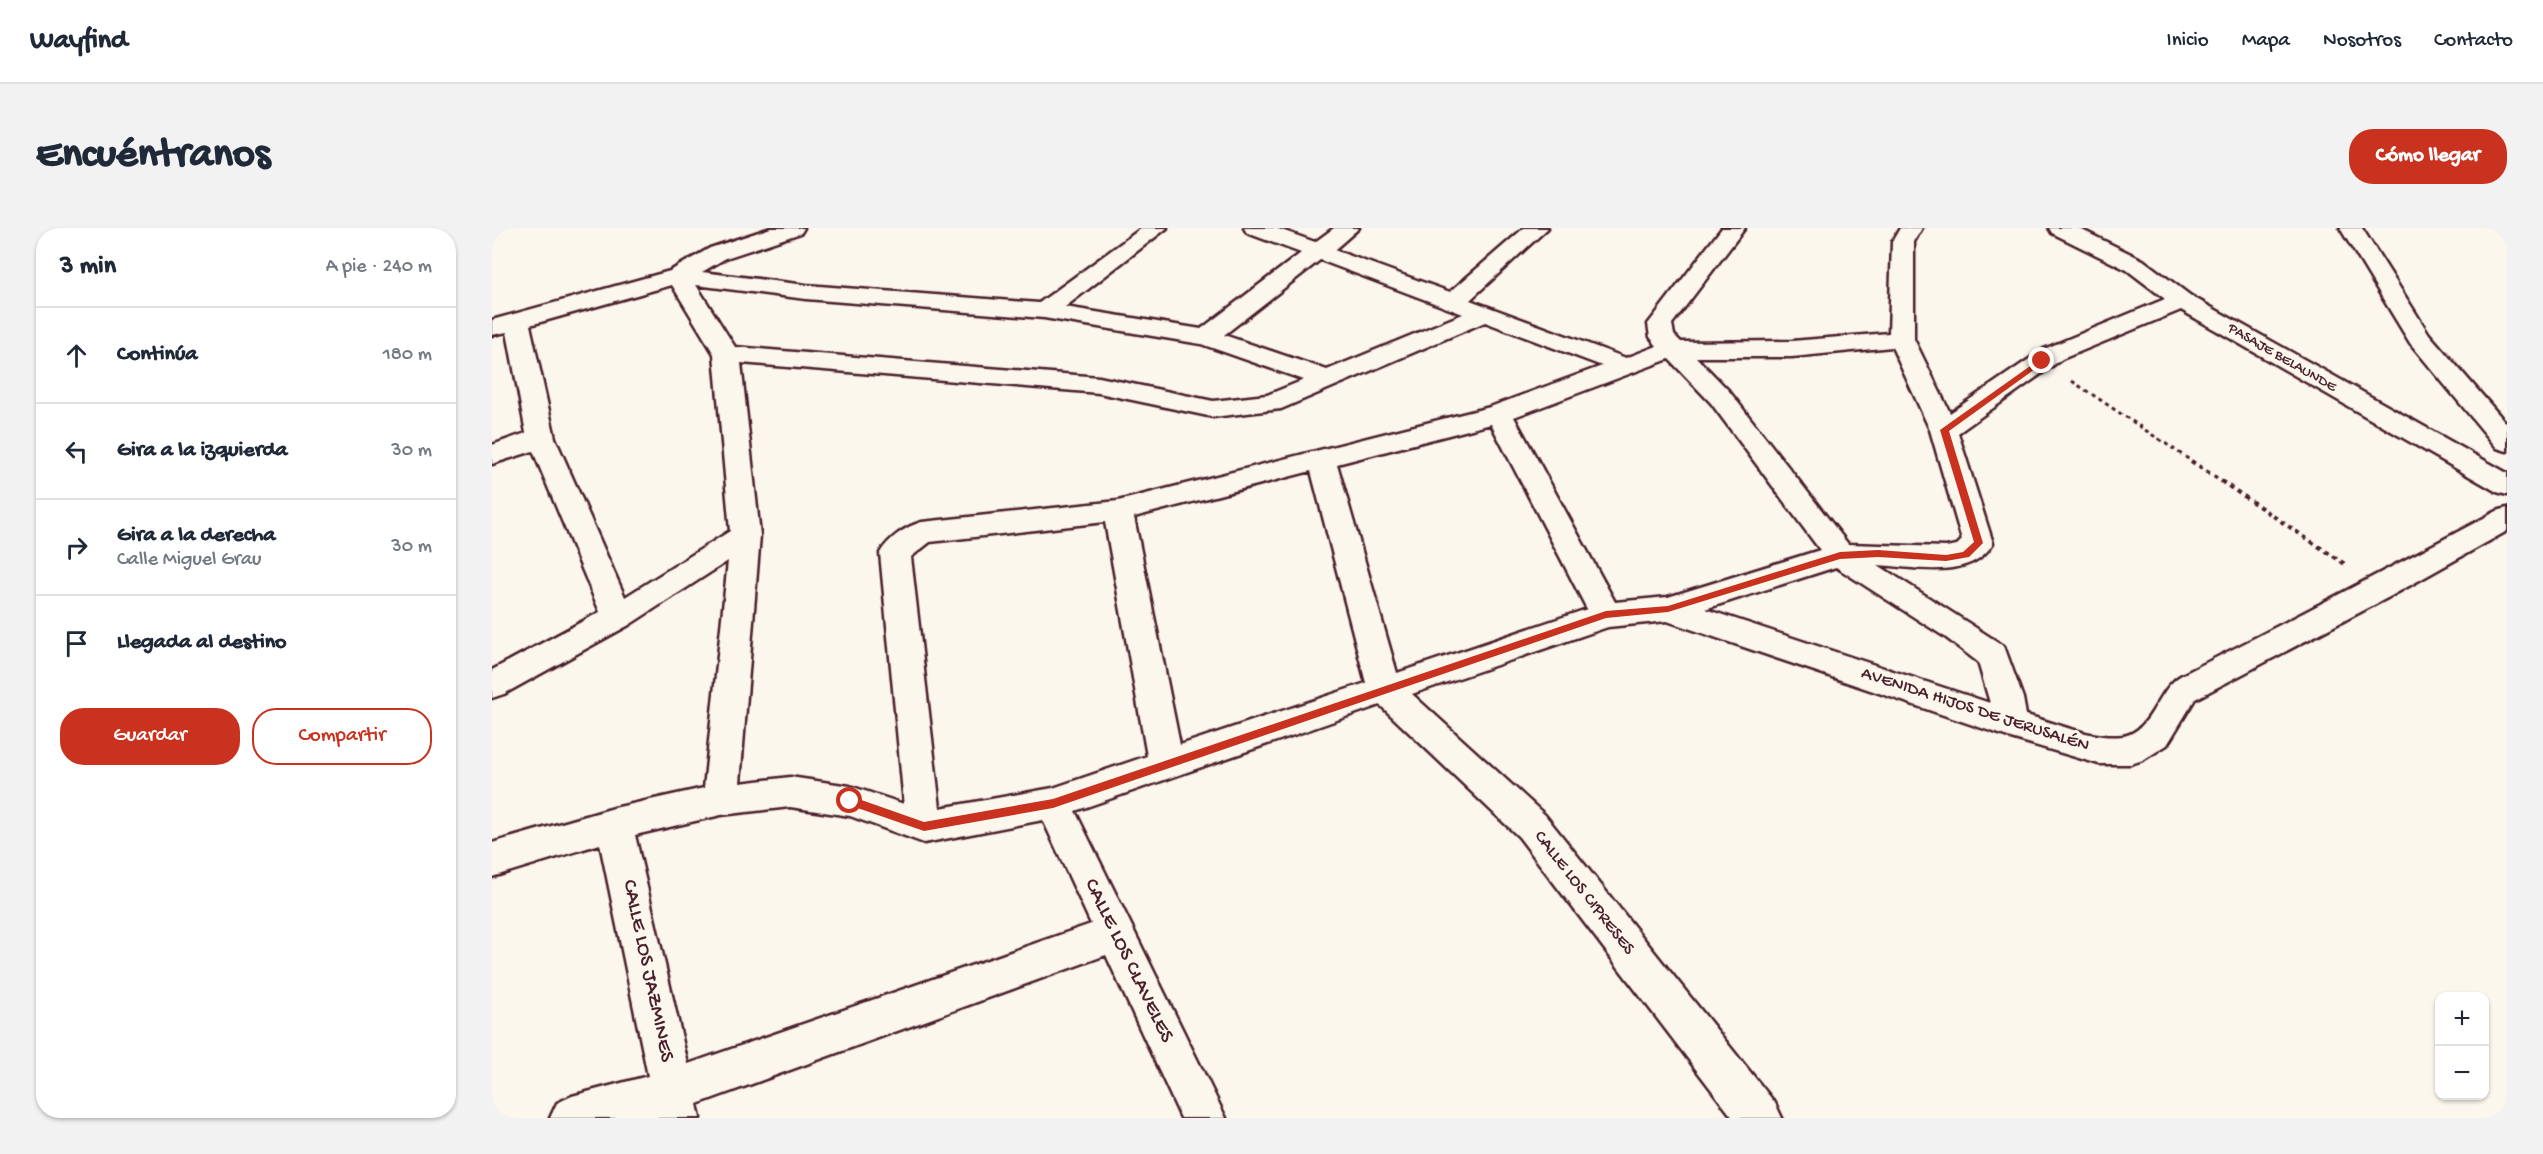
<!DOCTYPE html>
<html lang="es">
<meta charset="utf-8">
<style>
:root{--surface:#fff;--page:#f2f2f3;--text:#1f2937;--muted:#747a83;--line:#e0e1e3;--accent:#c8321e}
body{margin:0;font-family:"Gochi Hand",sans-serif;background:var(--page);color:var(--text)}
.controls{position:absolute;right:18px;bottom:18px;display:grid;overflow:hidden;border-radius:12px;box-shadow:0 2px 4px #0004}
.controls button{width:54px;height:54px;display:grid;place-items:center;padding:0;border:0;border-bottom:2px solid var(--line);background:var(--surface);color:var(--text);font:30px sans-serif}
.stop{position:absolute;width:18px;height:18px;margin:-14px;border:4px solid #c8321e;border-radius:50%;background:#fff}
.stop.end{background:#c8321e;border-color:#fff;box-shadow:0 2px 6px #0008}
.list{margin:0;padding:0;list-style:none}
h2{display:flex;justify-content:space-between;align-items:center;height:78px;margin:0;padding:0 24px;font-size:26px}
h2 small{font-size:20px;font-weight:400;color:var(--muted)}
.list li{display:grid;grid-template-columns:39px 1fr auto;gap:18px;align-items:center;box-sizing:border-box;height:96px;padding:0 24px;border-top:2px solid var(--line)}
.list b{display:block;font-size:22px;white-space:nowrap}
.list p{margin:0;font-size:20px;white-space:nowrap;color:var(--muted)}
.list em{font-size:20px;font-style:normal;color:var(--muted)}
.actions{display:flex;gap:12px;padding:18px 24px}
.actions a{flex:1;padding:14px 0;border:2px solid var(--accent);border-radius:24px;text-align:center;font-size:21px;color:var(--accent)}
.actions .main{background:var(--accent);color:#fff}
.icon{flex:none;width:33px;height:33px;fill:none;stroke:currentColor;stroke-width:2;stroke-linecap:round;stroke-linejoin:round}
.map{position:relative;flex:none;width:2015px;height:890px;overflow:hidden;border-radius:24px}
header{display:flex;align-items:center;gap:36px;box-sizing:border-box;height:84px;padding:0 30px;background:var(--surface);border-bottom:2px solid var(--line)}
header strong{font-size:28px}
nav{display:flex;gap:33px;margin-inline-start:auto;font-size:21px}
.intro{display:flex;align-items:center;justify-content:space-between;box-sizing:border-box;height:144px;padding:0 36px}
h1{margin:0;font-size:42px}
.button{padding:15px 27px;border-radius:24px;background:var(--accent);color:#fff;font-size:21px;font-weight:700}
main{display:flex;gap:36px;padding:0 36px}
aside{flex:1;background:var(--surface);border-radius:24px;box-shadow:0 2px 4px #0004}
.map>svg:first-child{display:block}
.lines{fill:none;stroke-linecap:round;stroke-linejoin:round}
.minor-casing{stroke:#4a1f2b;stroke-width:5}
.path-far1{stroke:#4a1f2b;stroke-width:3;stroke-dasharray:4 4;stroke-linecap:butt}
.path{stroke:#4a1f2b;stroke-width:4;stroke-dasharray:4.5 4.5;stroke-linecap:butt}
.minor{fill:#fbf7ec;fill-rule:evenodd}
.route{fill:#c8321e}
.labels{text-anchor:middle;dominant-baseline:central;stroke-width:6;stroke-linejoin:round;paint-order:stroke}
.far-street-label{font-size:15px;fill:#4a1f2b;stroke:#fbf7ec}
.street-label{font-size:18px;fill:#4a1f2b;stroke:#fbf7ec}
.near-street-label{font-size:21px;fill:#4a1f2b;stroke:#fbf7ec}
</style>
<header>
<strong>Wayfind</strong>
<nav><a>Inicio</a><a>Mapa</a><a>Nosotros</a><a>Contacto</a></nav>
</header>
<div class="intro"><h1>Encuéntranos</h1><a class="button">Cómo llegar</a></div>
<main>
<aside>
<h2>3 min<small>A pie · 240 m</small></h2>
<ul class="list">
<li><svg class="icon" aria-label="ahead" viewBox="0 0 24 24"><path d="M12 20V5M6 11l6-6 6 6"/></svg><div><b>Continúa</b></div><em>180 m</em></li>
<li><svg class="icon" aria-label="left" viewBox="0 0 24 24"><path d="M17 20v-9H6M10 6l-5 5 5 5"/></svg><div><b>Gira a la izquierda</b></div><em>30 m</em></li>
<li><svg class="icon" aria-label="right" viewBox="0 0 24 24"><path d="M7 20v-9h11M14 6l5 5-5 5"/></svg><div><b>Gira a la derecha</b><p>Calle Miguel Grau</p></div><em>30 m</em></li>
<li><svg class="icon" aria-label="arrive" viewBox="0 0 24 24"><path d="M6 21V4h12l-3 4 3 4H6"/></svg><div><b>Llegada al destino</b></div></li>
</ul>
<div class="actions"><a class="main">Guardar</a><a>Compartir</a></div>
</aside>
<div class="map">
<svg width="2015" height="890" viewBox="0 0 2015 890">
<rect width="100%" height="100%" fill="#fbf7ec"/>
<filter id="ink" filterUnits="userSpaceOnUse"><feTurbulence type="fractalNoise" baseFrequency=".0167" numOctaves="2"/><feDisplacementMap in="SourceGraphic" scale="12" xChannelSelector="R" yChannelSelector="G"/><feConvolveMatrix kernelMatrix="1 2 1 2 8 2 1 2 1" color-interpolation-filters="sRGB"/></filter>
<g filter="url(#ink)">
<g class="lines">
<defs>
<g id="minor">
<path d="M279,0H312L309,5L234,30L210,44L314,57L547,75L650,0H675L573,79L709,101L809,25L755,5L752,0H784L823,14L842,0H867L842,22L958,64L1032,0H1056L978,72L1134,130L1165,118L1158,109L1156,96L1230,0H1253L1180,96L1182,107L1189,114L1300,113L1397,105L1400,14L1408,0H1430L1422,14V111L1458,185L1552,121L1673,71L1635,42L1560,5L1557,0H1586L1651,32L1699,68L2015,245V267L2005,264L1689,82L1570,131L1466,205L1501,315C1479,353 1423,339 1386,337L1512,418L1531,470L1534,487C1564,495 1600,512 1631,508C1661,503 1665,460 1690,447C1795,394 1900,339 2005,283L2015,280V303L1899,368L1703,471L1675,517L1651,532L1639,536H1607L1519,510L1175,393L1116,399L920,466L1053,587L1283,875L1290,890H1241L1027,609L888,477L583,583L734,890H689L614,727L205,876L208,890H58L65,875L80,868L156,848L108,616L0,649V615L122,580L212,560L236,333L137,397L12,466L0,470V442L108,384L41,223L0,236V217L34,205L15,104L0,107V92L178,43L218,20ZM828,32L971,86L835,142L732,107ZM180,57L222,126L238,303L133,369L63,210L38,97ZM204,57L314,71L552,90L709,116L812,152L775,167L721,173L607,149L243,119ZM993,94L1110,138L998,179L626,273L430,294C414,298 396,311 388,325L412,576L358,558L298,549L248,555L268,307L249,135L607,165L721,189L789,181ZM1400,119L1438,202L1470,312L1465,317L1454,319L1356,316L1237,163L1204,129H1300ZM1177,131L1219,175L1328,322L1176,369L1123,374L1022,189ZM999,196L1095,381L905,445L845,236ZM819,243L874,455L688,517L642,289ZM613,294L655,528L561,560L448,580L419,329L438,314ZM1344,339L1453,409L1486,434L1498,475L1213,381ZM298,579L358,588L432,615L551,592L599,696L196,836L143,607L229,587Z"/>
<polygon points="1848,0 1870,0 1937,106 2015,196 2015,223 2005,220 1918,115"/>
</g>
</defs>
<!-- minor casing -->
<use href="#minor" class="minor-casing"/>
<!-- path-far1 -->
<polyline class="path-far1" points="1580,153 1701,234"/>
<!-- path -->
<polyline class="path" points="1699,233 1853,336"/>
<!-- minor -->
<use href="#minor" class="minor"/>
</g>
</g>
<!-- route -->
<polygon class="route" points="1548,131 1554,133 1457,203 1491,315 1477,329 1454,333 1386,329 1348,331 1176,384 1114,390 561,580 432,603 354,576 353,573 358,568 432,594 561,571 1114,383 1176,378 1348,324 1386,322 1454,327 1471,324 1482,314 1448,202"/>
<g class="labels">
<!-- far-street labels -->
<g class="far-street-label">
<text transform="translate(1790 130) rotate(30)">PASAJE BELAUNDE</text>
</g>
<!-- street labels -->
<g class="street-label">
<text transform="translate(1483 482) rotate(18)">AVENIDA HIJOS DE JERUSALÉN</text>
<text transform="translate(1092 665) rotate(52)">CALLE LOS CIPRESES</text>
</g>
<!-- near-street labels -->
<g class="near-street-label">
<text transform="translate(636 733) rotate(64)">CALLE LOS CLAVELES</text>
<text transform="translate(155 743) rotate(78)">CALLE LOS JAZMINES</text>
</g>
</g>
</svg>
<div class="controls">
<button>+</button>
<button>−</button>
</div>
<div class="stop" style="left:358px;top:573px"></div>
<div class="stop end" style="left:1550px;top:133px"></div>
</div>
</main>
